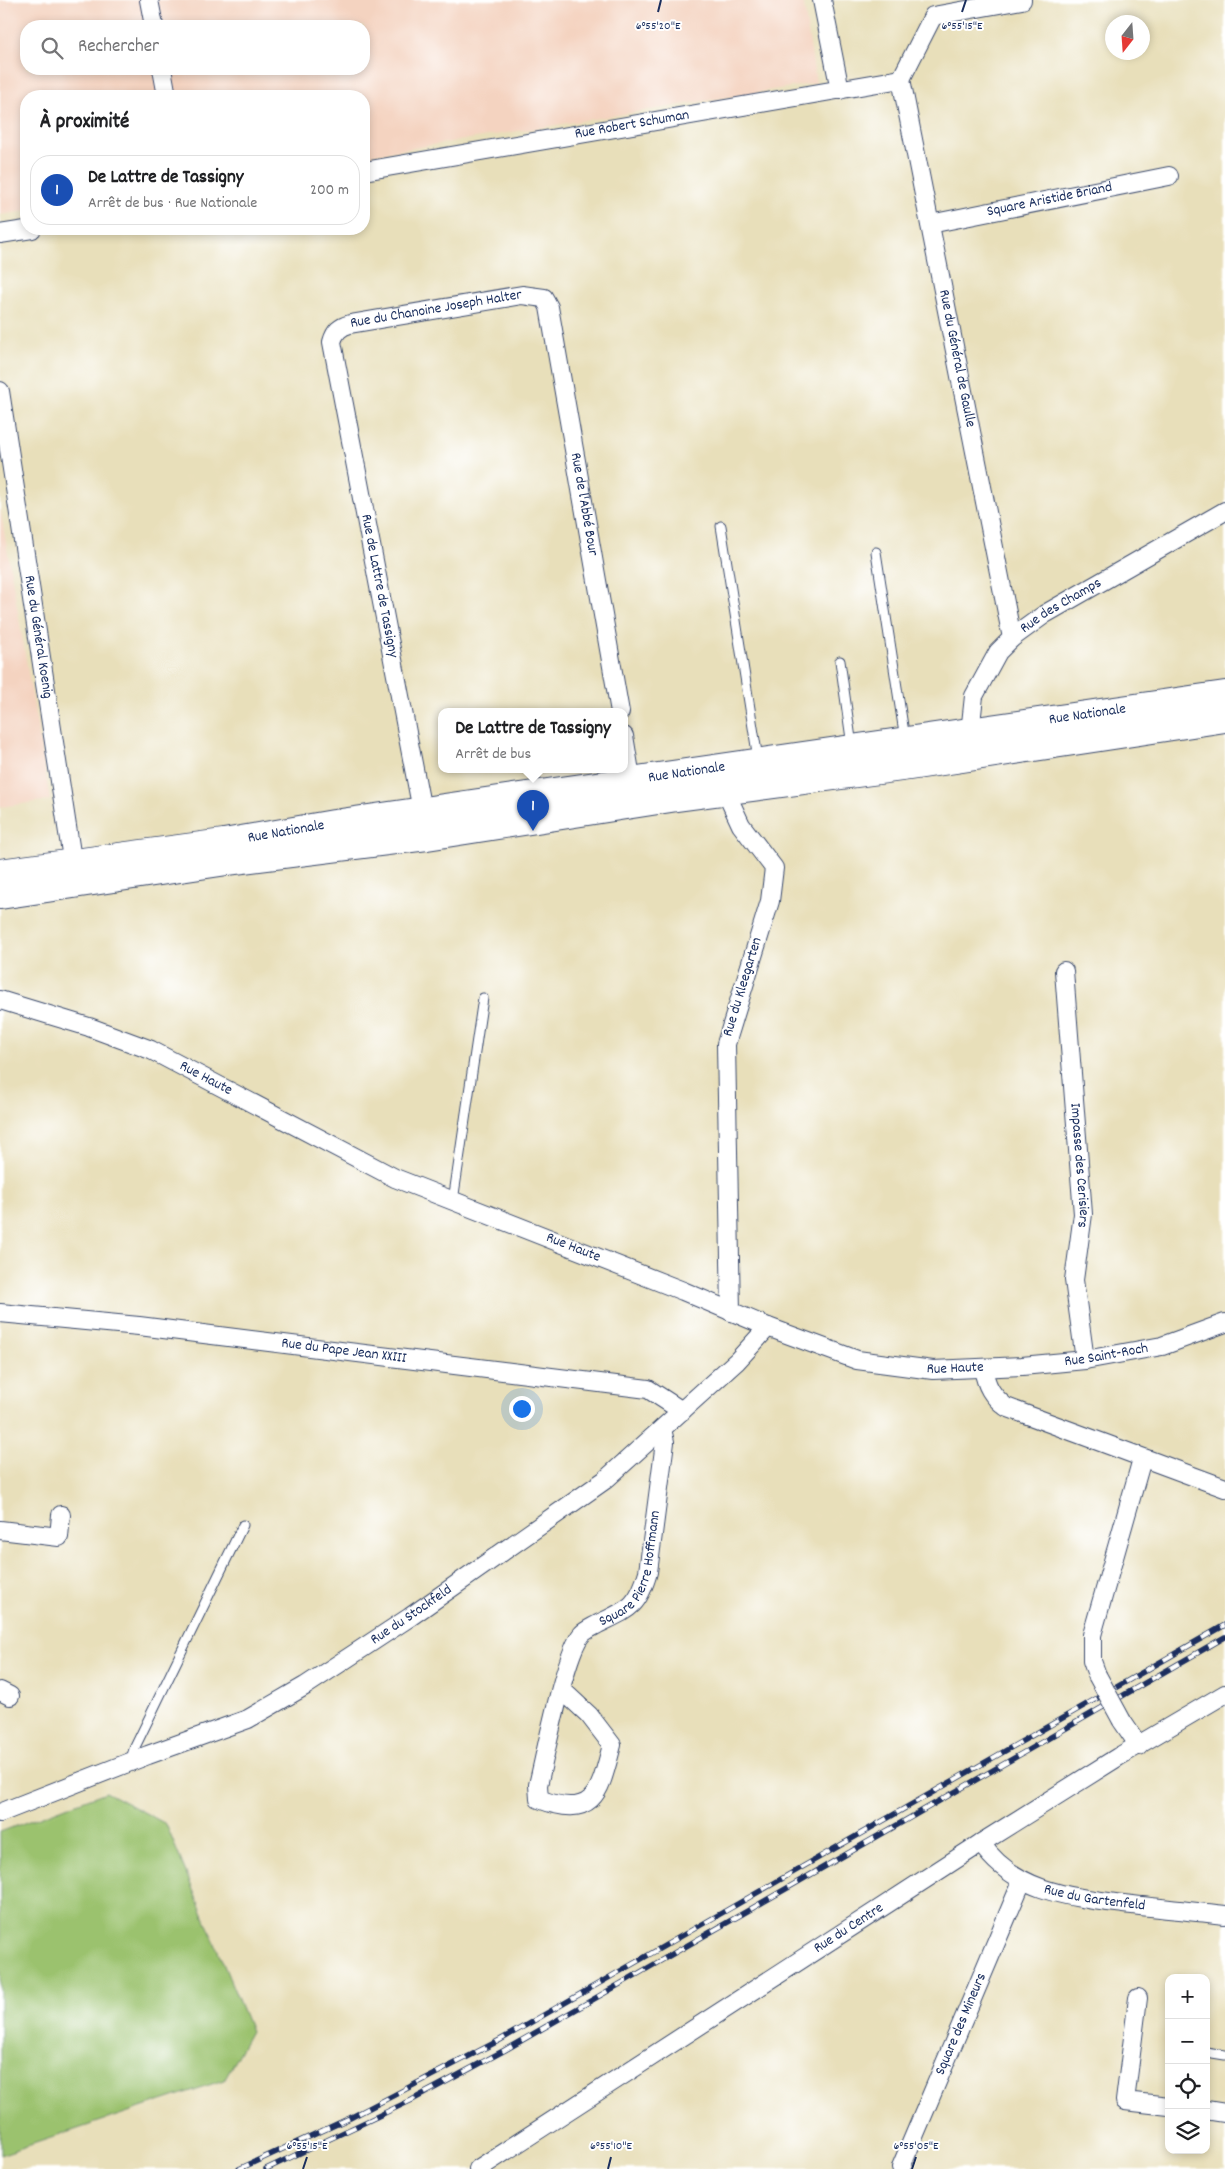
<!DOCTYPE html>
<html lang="fr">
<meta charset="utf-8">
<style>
:root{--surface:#fff;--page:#f6f6f6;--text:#202124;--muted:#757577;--line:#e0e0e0;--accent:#0b8043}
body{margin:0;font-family:Dekko,sans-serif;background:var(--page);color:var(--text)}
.controls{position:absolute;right:15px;bottom:15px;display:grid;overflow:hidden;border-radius:10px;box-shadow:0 2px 8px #0003}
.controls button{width:45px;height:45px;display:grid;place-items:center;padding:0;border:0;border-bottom:1px solid var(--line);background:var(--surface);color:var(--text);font:25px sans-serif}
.compass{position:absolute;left:1105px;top:15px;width:45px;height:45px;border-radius:50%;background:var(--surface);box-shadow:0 2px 8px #0003;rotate:197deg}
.you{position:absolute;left:521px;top:1408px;width:18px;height:18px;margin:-12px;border:4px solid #fff;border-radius:50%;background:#1a73e8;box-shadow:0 0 0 8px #1a73e833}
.badge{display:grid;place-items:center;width:32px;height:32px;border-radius:50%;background:var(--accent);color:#fff;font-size:16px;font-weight:700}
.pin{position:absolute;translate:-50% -41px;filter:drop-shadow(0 1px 2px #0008)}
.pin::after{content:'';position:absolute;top:26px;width:18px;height:15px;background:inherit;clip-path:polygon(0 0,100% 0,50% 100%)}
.popup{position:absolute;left:438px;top:708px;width:190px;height:65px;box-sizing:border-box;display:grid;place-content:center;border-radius:10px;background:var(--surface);filter:drop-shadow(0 1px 4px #0005);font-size:16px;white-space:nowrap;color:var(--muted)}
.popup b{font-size:19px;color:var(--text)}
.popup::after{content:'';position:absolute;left:50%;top:100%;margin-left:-10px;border:10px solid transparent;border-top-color:var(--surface)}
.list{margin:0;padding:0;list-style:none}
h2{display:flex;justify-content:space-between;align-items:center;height:65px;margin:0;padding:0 20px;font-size:21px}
h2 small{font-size:16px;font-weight:400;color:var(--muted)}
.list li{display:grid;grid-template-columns:32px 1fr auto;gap:15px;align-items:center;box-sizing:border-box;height:70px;margin:0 10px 10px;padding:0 10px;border:1px solid var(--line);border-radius:20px}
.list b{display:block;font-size:19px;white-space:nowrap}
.list p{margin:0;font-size:16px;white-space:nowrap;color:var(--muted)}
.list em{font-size:16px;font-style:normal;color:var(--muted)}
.icon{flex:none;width:28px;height:28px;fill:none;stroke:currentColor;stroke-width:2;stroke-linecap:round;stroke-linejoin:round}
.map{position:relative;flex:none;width:1225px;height:2169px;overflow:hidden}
.search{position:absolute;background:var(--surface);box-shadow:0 2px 8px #0003;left:20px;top:20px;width:350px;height:55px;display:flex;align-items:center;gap:12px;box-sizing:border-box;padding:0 18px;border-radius:20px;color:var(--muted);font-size:19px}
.panel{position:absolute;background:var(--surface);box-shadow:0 2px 8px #0003;left:20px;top:90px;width:350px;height:145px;border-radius:20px}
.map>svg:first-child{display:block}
.built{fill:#f4d3c0;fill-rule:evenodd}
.green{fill:#9bc26e;stroke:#5b7866}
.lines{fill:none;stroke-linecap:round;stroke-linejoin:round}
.lane-casing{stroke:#3a496c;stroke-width:11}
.street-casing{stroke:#3a496c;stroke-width:20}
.primary-casing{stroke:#3a496c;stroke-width:30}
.lane{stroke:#fff;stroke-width:9}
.street{stroke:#fff;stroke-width:18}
.primary{stroke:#fff;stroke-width:28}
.rail-casing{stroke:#1b2f5e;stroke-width:5.5}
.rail{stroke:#fff;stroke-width:4;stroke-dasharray:11;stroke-linecap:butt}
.street-bridge-casing{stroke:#3a496c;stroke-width:20;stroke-linecap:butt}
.street-bridge{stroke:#fff;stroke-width:18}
.ticks{fill:none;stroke:#1b2f5e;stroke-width:2}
.labels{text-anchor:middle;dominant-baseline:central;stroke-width:4;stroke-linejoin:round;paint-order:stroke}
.street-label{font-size:15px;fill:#1b2f5e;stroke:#fff}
.ticks-label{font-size:12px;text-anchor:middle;fill:#1b2f5e;stroke:#fff;stroke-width:4;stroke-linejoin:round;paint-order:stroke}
</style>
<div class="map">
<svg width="1225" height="2169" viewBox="0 0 1225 2169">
<rect width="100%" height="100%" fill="#fff"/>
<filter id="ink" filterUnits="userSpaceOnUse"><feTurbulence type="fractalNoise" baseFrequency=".02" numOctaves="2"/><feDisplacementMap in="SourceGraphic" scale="10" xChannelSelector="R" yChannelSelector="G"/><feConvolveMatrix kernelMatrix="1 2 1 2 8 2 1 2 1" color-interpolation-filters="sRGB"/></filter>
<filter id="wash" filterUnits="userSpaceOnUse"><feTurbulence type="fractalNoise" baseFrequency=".0096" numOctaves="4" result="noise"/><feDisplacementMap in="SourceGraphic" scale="20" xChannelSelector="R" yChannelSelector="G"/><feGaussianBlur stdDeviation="1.12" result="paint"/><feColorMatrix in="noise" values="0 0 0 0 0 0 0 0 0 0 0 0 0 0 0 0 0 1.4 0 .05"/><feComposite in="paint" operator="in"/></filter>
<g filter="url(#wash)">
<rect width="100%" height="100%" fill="#e8dfba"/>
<!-- built -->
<g class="built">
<path d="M0,0H803L816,83L364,156V96H26V211L0,215ZM26,26H364V69H26Z"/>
<polygon points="0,507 50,800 0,807"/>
</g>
<!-- green -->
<polygon class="green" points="106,1792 166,1824 251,2031 224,2080 0,2155 0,1832"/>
</g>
<g filter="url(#ink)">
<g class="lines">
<defs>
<g id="lane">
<polyline points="721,526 758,759"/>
<polyline points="876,552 905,739"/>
<polyline points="840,661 852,746"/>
<polyline points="453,1201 483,998"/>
<polyline points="130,1762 134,1749 243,1525"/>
<polyline points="1206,2052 1225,2055"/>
</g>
<g id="street">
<polyline points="149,0 154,26"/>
<polyline points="822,0 840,90"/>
<polyline points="162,69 167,96"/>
<path id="s1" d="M901,79L1012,638"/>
<polyline points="901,79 933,16 1022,0"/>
<path id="s2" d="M364,171L901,79"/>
<path id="s3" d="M930,224L1169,176"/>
<polyline points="0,234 32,229"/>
<path id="s4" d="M0,391L74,872"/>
<polyline points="624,736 633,790"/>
<path id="s5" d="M969,742L974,696L998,652L1012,638L1045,614L1225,511"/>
<polyline points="721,782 741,825 774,868 770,901 726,1044 731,1312"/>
<path id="s6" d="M424,821L332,342C335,331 340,327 350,324L522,295L544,298L549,307L620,712"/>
<path id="s7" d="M1064,971L1083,1214L1074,1280L1085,1360"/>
<path id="s8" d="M0,1000L89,1027L151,1050L395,1178L683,1291L768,1327L857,1360L933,1370L1022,1366L1085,1360L1162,1346L1225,1323"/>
<path id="s9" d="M0,1313L139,1326L648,1389L682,1411"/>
<path d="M983,1368C986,1386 992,1396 1006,1407L1225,1488"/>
<polyline points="0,1530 59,1537 61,1515"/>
<polyline points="1097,1675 1092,1661 1092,1635 1142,1459"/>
<path id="s10" d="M561,1689L589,1715L612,1745C600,1790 596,1821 539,1799L538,1785C545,1757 565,1652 582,1634C586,1630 593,1627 598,1624C629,1609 638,1607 648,1572L665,1442L662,1429"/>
<polyline points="0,1691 10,1696"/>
<polyline points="1122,1721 1139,1746"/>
<path id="s11" d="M0,1813L148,1755L248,1719L305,1686L410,1617L605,1480L737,1361L768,1327"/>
<path id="s12" d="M981,1843C1013,1891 1069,1897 1123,1904C1157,1908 1191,1911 1225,1915"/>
<polyline points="1138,1998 1125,2101 1169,2106"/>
<polyline points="1206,2110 1225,2113"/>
<path id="s13" d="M901,2167L1022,1881"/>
<path id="s14" d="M478,2169L981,1843L1118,1757L1225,1694"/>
</g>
<g id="primary">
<path id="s15" d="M0,873L224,843L334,824L1225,695"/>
<polyline points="0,895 227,861 427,836 677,797 909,766 1225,718"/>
</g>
</defs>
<!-- lane casing -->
<use href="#lane" class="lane-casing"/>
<!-- street casing -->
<use href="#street" class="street-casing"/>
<!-- primary casing -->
<use href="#primary" class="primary-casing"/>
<!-- lane -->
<use href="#lane" class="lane"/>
<!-- street -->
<use href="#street" class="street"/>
<!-- primary -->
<use href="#primary" class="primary"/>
<defs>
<g id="rail">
<polyline points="239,2169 350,2118 500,2040 1225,1625"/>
<polyline points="266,2169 412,2100 505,2050 1225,1637"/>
</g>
</defs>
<!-- rail casing -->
<use href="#rail" class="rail-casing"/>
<!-- rail -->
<use href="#rail" class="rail"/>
<defs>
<polyline id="street-bridge" points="1097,1675 1122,1721"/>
</defs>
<!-- street-bridge casing -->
<use href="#street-bridge" class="street-bridge-casing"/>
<!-- street-bridge -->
<use href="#street-bridge" class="street-bridge"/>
</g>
</g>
<!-- ticks -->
<path class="ticks" d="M658,12L661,0M962,12L966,0M303,2169L307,2157M608,2169L611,2157M912,2169L916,2157"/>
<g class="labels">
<!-- street labels -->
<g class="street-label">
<text stroke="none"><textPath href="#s2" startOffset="272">Rue Robert Schuman</textPath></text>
<text stroke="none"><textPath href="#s3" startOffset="122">Square Aristide Briand</textPath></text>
<text stroke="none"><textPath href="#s6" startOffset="602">Rue du Chanoine Joseph Halter</textPath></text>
<text stroke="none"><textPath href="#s1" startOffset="285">Rue du Général de Gaulle</textPath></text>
<text stroke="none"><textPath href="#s6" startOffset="922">Rue de l'Abbé Bour</textPath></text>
<text transform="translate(379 586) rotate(79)">Rue de Lattre de Tassigny</text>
<text stroke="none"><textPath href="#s5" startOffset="175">Rue des Champs</textPath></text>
<text stroke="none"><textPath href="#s4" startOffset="249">Rue du Général Koenig</textPath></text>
<text stroke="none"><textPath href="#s15" startOffset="1099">Rue Nationale</textPath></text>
<text stroke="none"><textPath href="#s15" startOffset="694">Rue Nationale</textPath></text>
<text stroke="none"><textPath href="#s15" startOffset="289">Rue Nationale</textPath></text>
<text transform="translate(743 987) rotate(-73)">Rue du Kleegarten</text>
<text stroke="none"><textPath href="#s8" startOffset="221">Rue Haute</textPath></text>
<text stroke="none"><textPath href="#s7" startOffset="195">Impasse des Cerisiers</textPath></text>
<text stroke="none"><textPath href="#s8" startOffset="626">Rue Haute</textPath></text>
<text stroke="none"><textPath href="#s9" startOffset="346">Rue du Pape Jean XXIII</textPath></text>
<text stroke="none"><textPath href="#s8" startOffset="1182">Rue Saint-Roch</textPath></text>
<text stroke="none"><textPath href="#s8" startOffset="1030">Rue Haute</textPath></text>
<text stroke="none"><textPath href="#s10" startOffset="450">Square Pierre Hoffmann</textPath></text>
<text stroke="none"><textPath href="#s11" startOffset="459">Rue du Stockfeld</textPath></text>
<text stroke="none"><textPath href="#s12" startOffset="131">Rue du Gartenfeld</textPath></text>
<text stroke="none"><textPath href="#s14" startOffset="442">Rue du Centre</textPath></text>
<text stroke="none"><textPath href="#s13" startOffset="155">Square des Mineurs</textPath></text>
</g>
</g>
<g class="ticks-label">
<text x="658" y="29">6°55'20"E</text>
<text x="962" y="29">6°55'15"E</text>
<text x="307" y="2149">6°55'15"E</text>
<text x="611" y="2149">6°55'10"E</text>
<text x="916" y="2149">6°55'05"E</text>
</g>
</svg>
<div class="controls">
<button>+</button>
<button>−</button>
<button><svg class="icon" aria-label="locate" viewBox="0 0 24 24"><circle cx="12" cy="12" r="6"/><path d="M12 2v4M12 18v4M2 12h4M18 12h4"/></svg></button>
<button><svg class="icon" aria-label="layers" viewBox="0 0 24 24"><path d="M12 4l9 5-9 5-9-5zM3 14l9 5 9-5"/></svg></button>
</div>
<svg class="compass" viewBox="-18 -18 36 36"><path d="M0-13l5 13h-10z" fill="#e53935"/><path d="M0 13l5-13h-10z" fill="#757577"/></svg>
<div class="you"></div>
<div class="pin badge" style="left:533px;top:831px;background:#1a4fb4">1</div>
<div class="popup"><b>De Lattre de Tassigny</b>Arrêt de bus</div>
<div class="search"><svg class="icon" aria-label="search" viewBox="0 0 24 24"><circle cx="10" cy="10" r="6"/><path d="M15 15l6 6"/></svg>Rechercher</div>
<section class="panel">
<h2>À proximité<small></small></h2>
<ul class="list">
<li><span class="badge" style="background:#1a4fb4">1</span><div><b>De Lattre de Tassigny</b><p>Arrêt de bus · Rue Nationale</p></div><em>200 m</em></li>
</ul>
</section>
</div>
